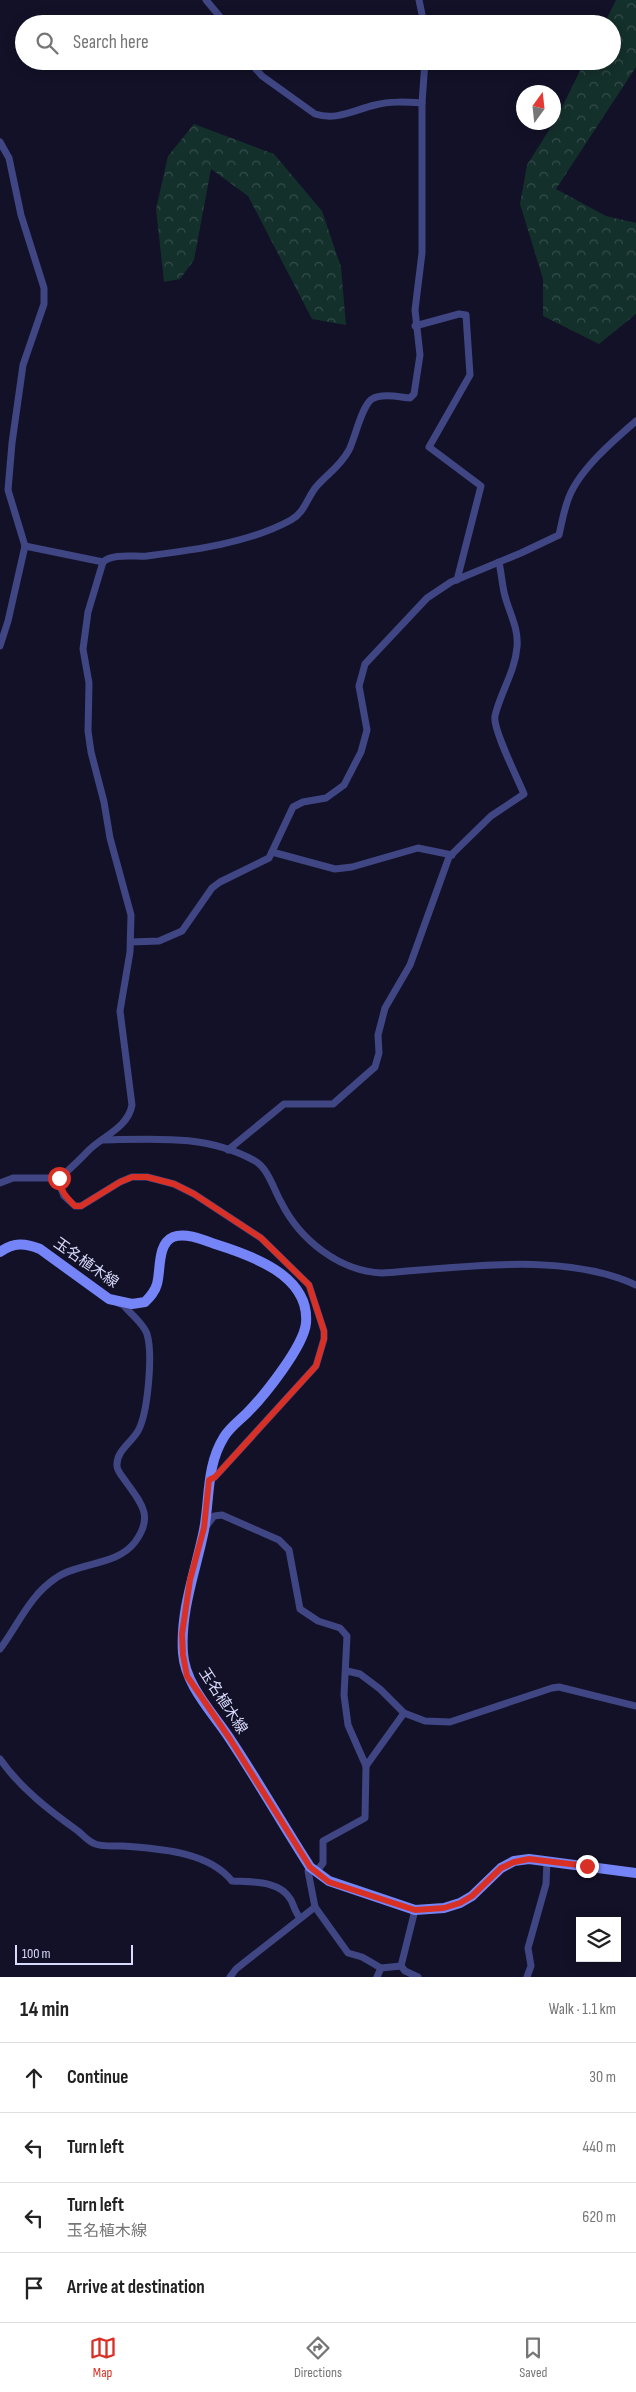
<!DOCTYPE html>
<meta charset="utf-8">
<style>
:root{--surface:#fff;--page:#f2f2f2;--text:#222;--muted:#767676;--line:#e0e0e0;--accent:#d93025}
body{margin:0;font-family:"Sofia Sans Condensed","Noto Sans JP",sans-serif;background:var(--page);color:var(--text)}
.controls{position:absolute;right:15px;bottom:15px;display:grid;overflow:hidden;border-radius:0px;box-shadow:0 2px 12px #0003}
.controls button{width:45px;height:45px;display:grid;place-items:center;padding:0;border:0;border-bottom:1px solid var(--line);background:var(--surface);color:var(--text);font:25px sans-serif}
.compass{position:absolute;left:516px;top:85px;width:45px;height:45px;border-radius:50%;background:var(--surface);box-shadow:0 2px 12px #0003;rotate:15deg}
.scale{position:absolute;left:15px;bottom:12px;width:118px;box-sizing:border-box;padding-left:5px;border:2px solid #d9dafd;border-top:0;font-size:14px;line-height:18px;white-space:nowrap;color:#d9dafd;-webkit-text-stroke:4px #121127;paint-order:stroke}
.stop{position:absolute;width:15px;height:15px;margin:-11px;border:4px solid #d93025;border-radius:50%;background:#fff}
.stop.end{background:#d93025;border-color:#fff;box-shadow:0 1px 5px #0008}
.list{margin:0;padding:0;list-style:none}
h2{display:flex;justify-content:space-between;align-items:center;height:65px;margin:0;padding:0 20px;font-size:21px}
h2 small{font-size:16px;font-weight:400;color:var(--muted)}
.list li{display:grid;grid-template-columns:32px 1fr auto;gap:15px;align-items:center;box-sizing:border-box;height:70px;padding:0 20px;border-top:1px solid var(--line)}
.list b{display:block;font-size:19px;white-space:nowrap}
.list p{margin:0;font-size:16px;white-space:nowrap;color:var(--muted)}
.list em{font-size:16px;font-style:normal;color:var(--muted)}
.icon{flex:none;width:28px;height:28px;fill:none;stroke:currentColor;stroke-width:2;stroke-linecap:round;stroke-linejoin:round}
.map{position:relative;flex:none;width:636px;height:1977px;overflow:hidden}
.search{position:absolute;background:var(--surface);box-shadow:0 2px 12px #0003;left:15px;right:15px;top:15px;height:55px;display:flex;align-items:center;gap:12px;box-sizing:border-box;padding:0 18px;border-radius:28px;color:var(--muted);font-size:19px}
.sheet{height:345px;background:var(--surface)}
nav{display:flex;justify-content:space-around;align-items:center;box-sizing:border-box;height:70px;border-top:1px solid var(--line);background:var(--surface);font-size:14px;color:var(--muted)}
nav a{display:grid;justify-items:center;gap:2px}
nav .on{color:var(--accent)}
.map>svg:first-child{display:block}
.forest{fill:url(#forest-crowns)}
.lines{fill:none;stroke-linecap:round;stroke-linejoin:round}
.minor{stroke:#3f4683;stroke-width:7}
.secondary{stroke:#7585f7;stroke-width:10}
.route{stroke:#d93025;stroke-width:6}
.labels{text-anchor:middle;dominant-baseline:central;stroke-width:4;stroke-linejoin:round;paint-order:stroke}
.street-label{font-size:15px;fill:#d9dafd;stroke:#121127}
</style>
<div class="map">
<svg width="636" height="1977" viewBox="0 0 636 1977">
<defs>
<pattern id="forest-crowns" width="20" height="18" patternUnits="userSpaceOnUse" patternTransform="scale(1.25)"><rect width="20" height="18" fill="#14302b"/><path d="M2 6a3 3 0 1 1 6 0M12 15a3 3 0 1 1 6 0" fill="none" stroke="#364d4b"/></pattern>
</defs>
<rect width="100%" height="100%" fill="#121127"/>
<!-- forest -->
<g class="forest">
<polygon points="616,0 636,0 636,67 556,189 606,216 636,223 636,314 599,344 543,316 543,279 520,204 527,165 556,119 585,61 612,61 612,24 604,24"/>
<polygon points="194,124 274,154 322,211 341,267 346,325 312,319 248,196 211,169 194,260 180,279 164,282 156,209 168,156"/>
</g>
<g class="lines">
<!-- minor -->
<g class="minor">
<polyline points="206,0 226,24"/>
<polyline points="419,0 424,24"/>
<path d="M249,61L262,76L315,114C337,121 354,110 375,105C390,101 406,102 422,103"/>
<polyline points="0,142 9,158 21,215 44,288 44,304 23,365 12,443 8,490 25,546 8,621 0,646"/>
<polyline points="415,326 459,314 466,315 470,375 429,447 481,486 457,580"/>
<polyline points="25,546 103,562"/>
<polyline points="272,852 335,869 352,867 418,848 452,855"/>
<path d="M131,942L159,941L182,931L212,888L220,882L269,858L293,807L303,802L326,798L344,785L361,752L367,730L359,686L365,664L427,598L451,582L521,553L559,535C562,522 564,509 569,497C580,469 614,440 636,421"/>
<path d="M102,1140C154,1139 207,1134 255,1161C268,1168 274,1190 281,1202C300,1240 339,1271 382,1273C460,1268 563,1251 636,1285"/>
<path d="M228,1150L284,1104H333L375,1067L379,1053L378,1035L385,1008L410,965L449,857L491,816L524,794C518,779 492,728 495,716C500,693 515,672 517,647C519,627 508,611 504,592C502,582 501,572 499,562"/>
<polyline points="57,1178 64,1196 75,1206 81,1206 120,1182 132,1177 147,1177 174,1184 194,1194 261,1238 309,1285 324,1331 324,1339 316,1366 215,1477 209,1480"/>
<path d="M0,1183L13,1178H59C71,1169 80,1159 90,1149C105,1135 128,1127 132,1105L120,1011L130,952L131,915L110,838L104,802L91,752L88,731L89,683L83,649L88,612L103,562C112,553 135,557 147,556C194,550 249,543 291,520C305,512 307,498 316,487C328,473 339,468 349,450C355,438 362,405 372,399C382,393 399,397 410,398L414,394L420,355L415,310L422,253V103L425,61"/>
<polyline points="205,1528 214,1516 222,1515 279,1540 289,1550 300,1609 318,1621 340,1628 347,1636 344,1695 348,1725 366,1766 404,1713"/>
<path d="M0,1649C18,1625 30,1595 56,1578C79,1562 117,1566 135,1542C155,1515 140,1502 124,1479C121,1475 117,1470 117,1466C116,1451 131,1443 138,1431C148,1413 153,1354 147,1334C144,1324 130,1313 123,1305L118,1303"/>
<polyline points="347,1671 360,1674 380,1689 404,1713 425,1721 450,1722 552,1688 559,1687 636,1706"/>
<path d="M0,1759C20,1788 50,1811 78,1831C83,1835 87,1840 93,1843C100,1847 114,1846 123,1846C159,1849 208,1851 232,1881C252,1882 280,1880 291,1900C294,1906 295,1912 300,1918"/>
<polyline points="316,1872 323,1863 323,1841 365,1818 366,1766"/>
<polyline points="315,1907 348,1953 362,1957 381,1968"/>
<polyline points="401,1966 415,1910"/>
<polyline points="401,1966 405,1971 418,1977"/>
<polyline points="230,1977 236,1969 315,1907 308,1871 310,1867"/>
<polyline points="377,1977 381,1968 401,1966"/>
<polyline points="527,1977 531,1966 528,1948 546,1884 547,1861"/>
</g>
<!-- secondary -->
<path class="secondary" d="M0,1252C14,1242 25,1243 40,1249L109,1299L132,1304L145,1302C150,1297 155,1292 157,1284C161,1270 157,1244 173,1237C185,1232 204,1240 215,1244C250,1255 310,1275 306,1323C304,1346 264,1396 247,1413C239,1421 230,1427 224,1437C206,1466 210,1498 204,1530C196,1570 180,1610 183,1653C185,1685 213,1713 230,1739C258,1781 283,1825 310,1867L329,1881L415,1910L444,1908L460,1903L472,1896L501,1868L514,1861L529,1859L636,1873"/>
</g>
<g class="lines">
<!-- route -->
<path class="route" d="M59,1178H57C61,1191 66,1197 75,1206H81L120,1182L132,1177H147L174,1184L194,1194L261,1238L309,1285L324,1331V1339L316,1366L215,1477L209,1480L204,1528L190,1580L182,1634L183,1655L187,1676L230,1739L310,1867L329,1882L415,1910L444,1908L460,1903L472,1896L501,1868L514,1862L529,1859L587,1866"/>
</g>
<g class="labels">
<!-- street labels -->
<g class="street-label">
<text transform="translate(86 1263) rotate(35)">玉名植木線</text>
<text transform="translate(223 1701) rotate(57)">玉名植木線</text>
</g>
</g>
</svg>
<div class="controls">
<button><svg class="icon" aria-label="layers" viewBox="0 0 24 24"><path d="M12 4l9 5-9 5-9-5zM3 14l9 5 9-5"/></svg></button>
</div>
<svg class="compass" viewBox="-18 -18 36 36"><path d="M0-13l5 13h-10z" fill="#e53935"/><path d="M0 13l5-13h-10z" fill="#767676"/></svg>
<div class="scale">100 m</div>
<div class="stop" style="left:59px;top:1178px"></div>
<div class="stop end" style="left:587px;top:1866px"></div>
<div class="search"><svg class="icon" aria-label="search" viewBox="0 0 24 24"><circle cx="10" cy="10" r="6"/><path d="M15 15l6 6"/></svg>Search here</div>
</div>
<section class="sheet">
<h2>14 min<small>Walk · 1.1 km</small></h2>
<ul class="list">
<li><svg class="icon" aria-label="ahead" viewBox="0 0 24 24"><path d="M12 20V5M6 11l6-6 6 6"/></svg><div><b>Continue</b></div><em>30 m</em></li>
<li><svg class="icon" aria-label="left" viewBox="0 0 24 24"><path d="M17 20v-9H6M10 6l-5 5 5 5"/></svg><div><b>Turn left</b></div><em>440 m</em></li>
<li><svg class="icon" aria-label="left" viewBox="0 0 24 24"><path d="M17 20v-9H6M10 6l-5 5 5 5"/></svg><div><b>Turn left</b><p>玉名植木線</p></div><em>620 m</em></li>
<li><svg class="icon" aria-label="arrive" viewBox="0 0 24 24"><path d="M6 21V4h12l-3 4 3 4H6"/></svg><div><b>Arrive at destination</b></div></li>
</ul>
</section>
<nav>
<a class="on"><svg class="icon" aria-label="map" viewBox="0 0 24 24"><path d="M3 6l6-2 6 2 6-2v14l-6 2-6-2-6 2zM9 4v14M15 6v14"/></svg>Map</a>
<a><svg class="icon" aria-label="directions" viewBox="0 0 24 24"><path d="M12 3l9 9-9 9-9-9zM9 14v-3h6M13 9l2 2-2 2"/></svg>Directions</a>
<a><svg class="icon" aria-label="saved" viewBox="0 0 24 24"><path d="M7 4h10v16l-5-4-5 4z"/></svg>Saved</a>
</nav>
